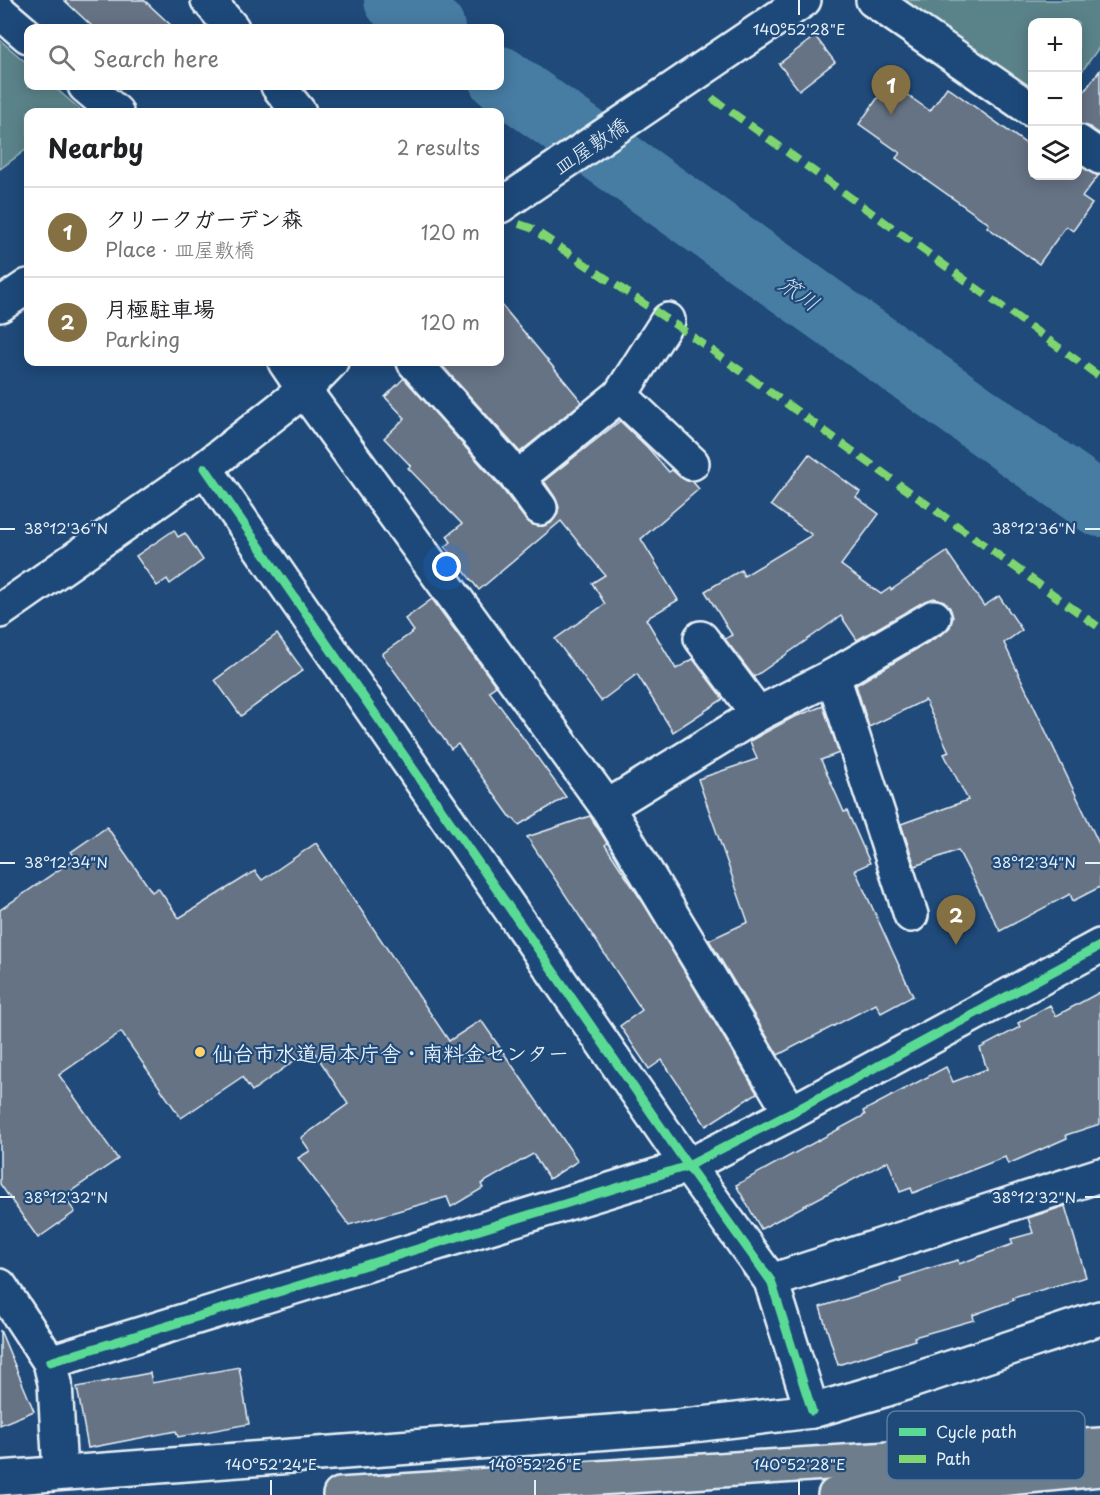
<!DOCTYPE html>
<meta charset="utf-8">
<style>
:root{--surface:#fff;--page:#f6f6f6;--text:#202124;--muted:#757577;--line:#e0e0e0;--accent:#847042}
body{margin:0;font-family:"Playpen Sans","Klee One",sans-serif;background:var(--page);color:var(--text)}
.controls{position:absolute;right:18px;top:18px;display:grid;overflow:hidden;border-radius:12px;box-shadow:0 3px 15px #0003}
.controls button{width:54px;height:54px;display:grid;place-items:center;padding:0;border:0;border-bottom:2px solid var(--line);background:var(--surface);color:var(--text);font:30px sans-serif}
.you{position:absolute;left:447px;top:567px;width:21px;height:21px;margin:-15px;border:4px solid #fff;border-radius:50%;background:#1a73e8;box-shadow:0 0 0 9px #1a73e833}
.badge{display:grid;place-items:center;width:39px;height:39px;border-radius:50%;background:var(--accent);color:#fff;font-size:20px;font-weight:700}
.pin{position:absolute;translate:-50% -50px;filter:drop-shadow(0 2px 3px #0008)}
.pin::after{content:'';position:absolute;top:32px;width:21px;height:18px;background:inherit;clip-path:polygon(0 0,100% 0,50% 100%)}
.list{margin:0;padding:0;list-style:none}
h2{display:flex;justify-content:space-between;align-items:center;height:78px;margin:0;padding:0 24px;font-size:26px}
h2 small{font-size:20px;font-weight:400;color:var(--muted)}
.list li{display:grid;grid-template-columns:39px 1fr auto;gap:18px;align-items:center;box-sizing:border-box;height:90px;padding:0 24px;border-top:2px solid var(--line)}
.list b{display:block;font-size:22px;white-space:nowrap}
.list p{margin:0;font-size:20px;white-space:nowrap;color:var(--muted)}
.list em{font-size:20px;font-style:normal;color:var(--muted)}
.icon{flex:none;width:33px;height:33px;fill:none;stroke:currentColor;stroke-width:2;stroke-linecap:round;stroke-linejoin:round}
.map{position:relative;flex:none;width:1100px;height:1495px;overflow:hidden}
.search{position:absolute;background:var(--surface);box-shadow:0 3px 15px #0003;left:24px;top:24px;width:480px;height:66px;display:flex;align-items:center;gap:15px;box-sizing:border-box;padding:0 21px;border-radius:12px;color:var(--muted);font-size:22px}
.panel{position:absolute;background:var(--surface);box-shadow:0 3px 15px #0003;left:24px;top:108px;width:480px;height:258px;border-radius:12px}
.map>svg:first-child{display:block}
.green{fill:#5a8389;stroke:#a1bac0;stroke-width:1.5}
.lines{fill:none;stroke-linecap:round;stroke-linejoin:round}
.river{stroke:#467ca3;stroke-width:64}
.building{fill:#667385;stroke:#e8f1f8;stroke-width:1.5}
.minor-casing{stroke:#e8f1f8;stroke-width:38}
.highway-casing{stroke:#e8f1f8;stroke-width:38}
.minor{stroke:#1f4a7a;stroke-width:33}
.highway{stroke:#6d7d8c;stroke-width:33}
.quiet{stroke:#7fd670;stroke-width:8;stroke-dasharray:15 8;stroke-linecap:butt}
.cycleway-casing{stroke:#1f4a7a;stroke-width:13}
.cycleway{stroke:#5adb95;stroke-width:9}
.ticks{fill:none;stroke:#e8f1f8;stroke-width:2}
.poi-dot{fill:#ffd166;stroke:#1f4a7a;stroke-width:2}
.labels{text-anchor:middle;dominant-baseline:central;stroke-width:4.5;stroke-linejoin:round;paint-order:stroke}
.street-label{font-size:21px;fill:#e8f1f8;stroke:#1f4a7a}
.poi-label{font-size:21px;font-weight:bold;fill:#e8f1f8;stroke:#1f4a7a;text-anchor:start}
.water-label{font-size:22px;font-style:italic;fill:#d0dfeb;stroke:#1f4a7a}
.key{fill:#1f4a7a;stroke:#5b7ca0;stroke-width:1.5}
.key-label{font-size:16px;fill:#e8f1f8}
.ticks-label{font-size:15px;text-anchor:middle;fill:#e8f1f8;stroke:#1f4a7a;stroke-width:4.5;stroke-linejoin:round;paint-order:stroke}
</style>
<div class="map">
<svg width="1100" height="1495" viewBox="0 0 1100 1495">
<rect width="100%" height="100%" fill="#1f4a7a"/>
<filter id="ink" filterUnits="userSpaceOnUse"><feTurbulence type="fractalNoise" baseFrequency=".0167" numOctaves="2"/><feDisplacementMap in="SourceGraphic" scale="12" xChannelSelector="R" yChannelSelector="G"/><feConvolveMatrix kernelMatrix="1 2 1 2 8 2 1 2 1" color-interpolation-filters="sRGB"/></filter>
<g filter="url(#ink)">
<!-- green -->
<g class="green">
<polygon points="901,0 1100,0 1100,46 1078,77 1078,22 1032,22 1032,91"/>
<polygon points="0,40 28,64 28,86 53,86 81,110 77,112 28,112 28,148 0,169"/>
</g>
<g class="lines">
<!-- river -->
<g class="river">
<polyline points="396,0 433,28"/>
<polyline points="500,78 1100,505"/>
</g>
</g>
<!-- building -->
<g class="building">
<polygon points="64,0 144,0 174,28 94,28"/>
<polygon points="815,36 835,62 799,90 779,64"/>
<polygon points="1100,70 1100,134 1088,126 1077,124 1077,101"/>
<polygon points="889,82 930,111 947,87 1032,148 1032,176 1077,176 1077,164 1098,176 1082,197 1092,204 1073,231 1066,226 1039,264 987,227 989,224 896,158 900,153 859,124"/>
<polygon points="500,303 582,402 520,452 439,362 500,362"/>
<polygon points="404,378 503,490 525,519 533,525 543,526 551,523 557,515 559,507 555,497 544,481 620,421 647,447 669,472 672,470 680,477 687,481 692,481 699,489 641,539 678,600 646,619 676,669 693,659 723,699 673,732 637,674 601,701 555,639 605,604 592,583 605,575 561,521 479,590 445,547 451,542 447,536 462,524 408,468 411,466 384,438 405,418 385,397"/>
<polygon points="809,454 860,492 856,497 879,514 841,565 881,594 890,588 891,590 947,552 984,606 999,596 1022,630 1004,643 1100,846 1100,887 1073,901 1070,894 1000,931 958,850 915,866 901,824 968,800 944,754 949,752 925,700 869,727 856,685 944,633 950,627 953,617 950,608 944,601 934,598 925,601 857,640 841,616 754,677 725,639 732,635 705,591 741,570 744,576 812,535 771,505"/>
<polygon points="174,530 178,537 185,533 203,560 170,584 167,579 157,586 136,556"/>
<polygon points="432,599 496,686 489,691 566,797 519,825 513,818 512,819 458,744 451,749 382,654 414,631 405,619"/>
<polygon points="277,634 303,670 241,716 215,680"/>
<polygon points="823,706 839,753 821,760 844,812 847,811 870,863 855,870 913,996 881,1013 876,1004 778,1055 709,940 748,922 698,779 757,759 750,741 792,718"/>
<polygon points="590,816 607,843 605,845 646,907 757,1093 706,1126 662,1060 649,1069 620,1026 642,1010 527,837"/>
<polygon points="107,827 152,892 158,888 179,918 255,871 262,880 316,843 449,1041 481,1020 578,1161 549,1179 533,1154 481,1184 483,1188 451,1207 447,1197 349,1225 298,1158 310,1151 301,1138 348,1104 312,1048 252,1091 242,1077 181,1118 121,1032 59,1075 118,1159 64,1196 75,1212 38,1238 0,1184 0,910 76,858 71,852"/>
<polygon points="1100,992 1100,1124 1066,1135 1067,1138 1008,1164 1005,1157 913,1193 911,1188 900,1192 888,1161 761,1229 736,1185 865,1115 863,1111 946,1067 953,1082 987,1069 980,1048 1020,1027 1018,1023 1050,1005 1056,1016"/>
<polygon points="1065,1206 1086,1277 1013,1298 1014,1300 973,1315 974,1320 914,1337 915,1340 838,1365 820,1307 901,1282 900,1278 927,1269 958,1260 959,1264 1013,1244 1011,1239 1033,1233 1028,1218"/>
<polygon points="0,1330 34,1411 0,1425"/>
<polygon points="239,1367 249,1424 178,1437 176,1431 88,1448 77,1387 150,1373 152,1383"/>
</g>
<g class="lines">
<defs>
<g id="minor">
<polyline points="208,0 232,28"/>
<polyline points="873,0 1032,110"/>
<polyline points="0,12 28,36"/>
<polyline points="85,86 116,112"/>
<polyline points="278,86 299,112"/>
<polyline points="1078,142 1100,157"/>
<polyline points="500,206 804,0"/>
<polyline points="0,305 28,286"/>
<polyline points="285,362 304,390 607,807 791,1113"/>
<polyline points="414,362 518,478 620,395 668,320"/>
<polyline points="620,395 692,463"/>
<polyline points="205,468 688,1166 771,1281 812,1411"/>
<polyline points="518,478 540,508"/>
<polyline points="0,611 205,468 304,390 331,362"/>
<polyline points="701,638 758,714"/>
<polyline points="833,676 911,915"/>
<polyline points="607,807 758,714 833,676 934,617"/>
<polyline points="771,1281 1100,1175"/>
<polyline points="0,1286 50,1362 55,1383 60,1473"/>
<polyline points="50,1362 688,1166 791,1113 1100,946"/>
<polyline points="0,1478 676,1427 812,1411 884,1390 1100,1318"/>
</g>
<g id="highway">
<polyline points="340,1495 1100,1445"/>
<polyline points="835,1495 1100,1469"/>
</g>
</defs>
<!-- minor casing -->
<use href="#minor" class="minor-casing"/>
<!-- highway casing -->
<use href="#highway" class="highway-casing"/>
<!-- minor -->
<use href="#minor" class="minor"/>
<!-- highway -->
<use href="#highway" class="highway"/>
<!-- quiet -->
<g class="quiet">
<polyline points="712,98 1100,377"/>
<polyline points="519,224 531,228 689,334 1100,628"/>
</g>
<defs>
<g id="cycleway">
<polyline points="205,468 688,1166 771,1281 812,1411"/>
<polyline points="50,1362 688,1166 791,1113 1100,946"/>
</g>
</defs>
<!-- cycleway casing -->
<use href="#cycleway" class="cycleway-casing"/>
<!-- cycleway -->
<use href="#cycleway" class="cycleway"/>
</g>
</g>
<!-- ticks -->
<path class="ticks" d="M799,0V15M0,529H15M1085,529H1100M0,863H15M1085,863H1100M0,1197H15M1085,1197H1100M271,1480V1495M535,1480V1495M799,1480V1495"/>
<!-- markers -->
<circle class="poi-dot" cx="200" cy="1052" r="6"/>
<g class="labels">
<!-- street labels -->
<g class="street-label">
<text transform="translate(590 145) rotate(-34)">皿屋敷橋</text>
</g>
<!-- poi labels -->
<g class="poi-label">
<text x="212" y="1052">仙台市水道局本庁舎・南料金センター</text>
</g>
<!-- water labels -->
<g class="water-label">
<text transform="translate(800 292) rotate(35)">笊川</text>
</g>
</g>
<!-- legend -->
<rect x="887" y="1411" width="198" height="69" rx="9" class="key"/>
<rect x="899" y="1428" width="27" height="8" fill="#5adb95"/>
<rect x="899" y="1455" width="27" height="8" fill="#7fd670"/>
<g class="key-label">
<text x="936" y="1438">Cycle path</text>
<text x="936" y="1465">Path</text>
</g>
<g class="ticks-label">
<text x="799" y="35">140°52'28"E</text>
<text x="66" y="534">38°12'36"N</text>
<text x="1034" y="534">38°12'36"N</text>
<text x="66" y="868">38°12'34"N</text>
<text x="1034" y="868">38°12'34"N</text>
<text x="66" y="1203">38°12'32"N</text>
<text x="1034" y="1203">38°12'32"N</text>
<text x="271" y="1470">140°52'24"E</text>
<text x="535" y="1470">140°52'26"E</text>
<text x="799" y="1470">140°52'28"E</text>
</g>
</svg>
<div class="controls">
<button>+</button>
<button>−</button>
<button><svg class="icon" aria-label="layers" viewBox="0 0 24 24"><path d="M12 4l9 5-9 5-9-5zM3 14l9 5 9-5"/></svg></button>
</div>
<div class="you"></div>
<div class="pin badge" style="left:891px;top:115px">1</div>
<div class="pin badge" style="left:956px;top:945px">2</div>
<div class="search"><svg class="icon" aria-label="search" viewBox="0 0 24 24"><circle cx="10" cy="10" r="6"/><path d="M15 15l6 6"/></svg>Search here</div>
<section class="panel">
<h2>Nearby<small>2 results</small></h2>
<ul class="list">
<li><span class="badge">1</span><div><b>クリークガーデン森</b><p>Place · 皿屋敷橋</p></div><em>120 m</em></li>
<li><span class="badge">2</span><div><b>月極駐車場</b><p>Parking</p></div><em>120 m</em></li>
</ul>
</section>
</div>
